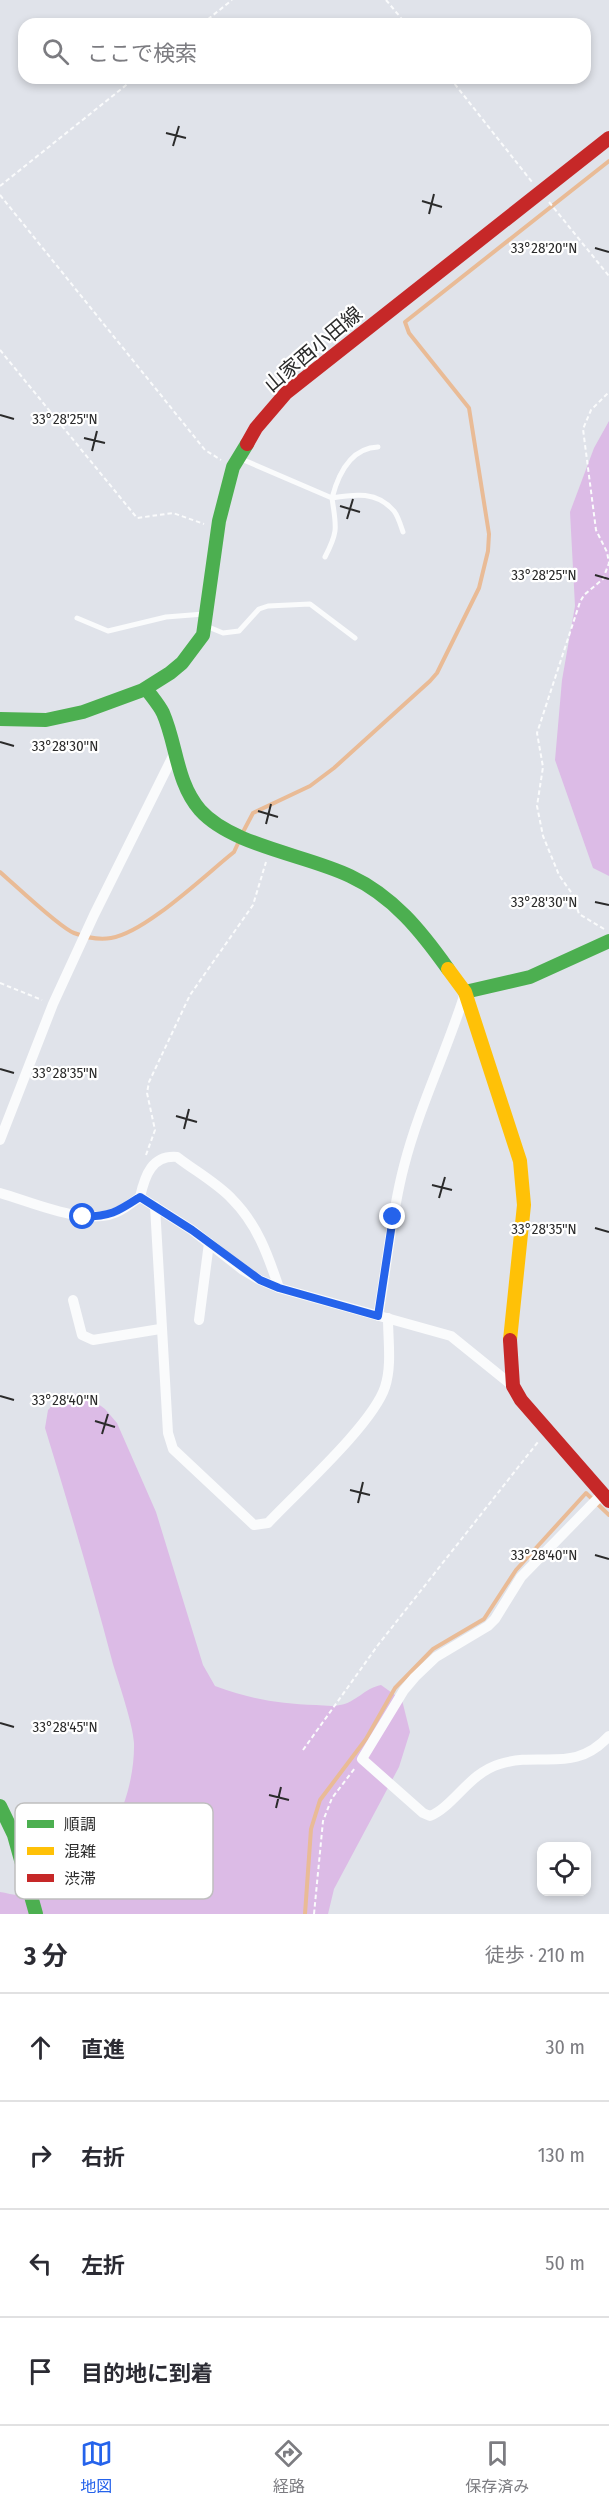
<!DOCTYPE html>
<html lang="ja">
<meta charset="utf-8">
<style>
:root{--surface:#fff;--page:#f2f2f3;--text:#2b2b33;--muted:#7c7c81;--line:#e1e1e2;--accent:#2563eb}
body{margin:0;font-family:"Fira Sans Condensed","Noto Sans JP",sans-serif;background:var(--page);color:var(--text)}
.controls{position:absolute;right:18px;bottom:18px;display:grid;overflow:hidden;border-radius:12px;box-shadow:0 3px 9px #0003}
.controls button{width:54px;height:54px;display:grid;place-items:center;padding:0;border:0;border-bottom:2px solid var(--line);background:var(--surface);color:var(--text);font:30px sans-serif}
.stop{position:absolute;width:18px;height:18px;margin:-14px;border:4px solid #2563eb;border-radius:50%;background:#fff}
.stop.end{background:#2563eb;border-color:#fff;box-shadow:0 2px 6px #0008}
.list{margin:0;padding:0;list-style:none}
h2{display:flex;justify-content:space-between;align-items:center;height:78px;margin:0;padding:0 24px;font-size:26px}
h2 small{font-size:20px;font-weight:400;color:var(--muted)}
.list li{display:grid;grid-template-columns:39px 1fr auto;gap:18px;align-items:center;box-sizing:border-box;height:108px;padding:0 24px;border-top:2px solid var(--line)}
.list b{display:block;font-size:22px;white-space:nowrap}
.list em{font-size:20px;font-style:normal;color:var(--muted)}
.icon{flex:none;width:33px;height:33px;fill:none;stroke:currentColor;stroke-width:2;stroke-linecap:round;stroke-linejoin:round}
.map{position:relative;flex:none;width:609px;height:1914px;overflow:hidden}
.search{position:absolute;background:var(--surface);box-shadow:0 3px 9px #0003;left:18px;right:18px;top:18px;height:66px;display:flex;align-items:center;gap:15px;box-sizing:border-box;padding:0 21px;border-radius:18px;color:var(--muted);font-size:22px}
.sheet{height:510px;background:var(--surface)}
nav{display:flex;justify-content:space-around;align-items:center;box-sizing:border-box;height:84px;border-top:2px solid var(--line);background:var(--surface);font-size:16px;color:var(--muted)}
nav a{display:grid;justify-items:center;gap:3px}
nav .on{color:var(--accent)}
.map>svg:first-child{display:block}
.green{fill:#dcbbe6}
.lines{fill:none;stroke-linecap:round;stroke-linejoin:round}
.stream{stroke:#e9bb96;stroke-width:4}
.path{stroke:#fafbfc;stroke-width:2;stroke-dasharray:4.5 3;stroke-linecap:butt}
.lane{stroke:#fafbfc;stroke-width:5}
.street{stroke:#fafbfc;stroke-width:10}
.fast{stroke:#4caf50;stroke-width:14}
.slow{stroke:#ffc107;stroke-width:14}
.jam{stroke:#c62828;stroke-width:14}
.route{stroke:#2563eb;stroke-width:8}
.ticks{fill:none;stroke:#2b2b2b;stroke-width:2}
.labels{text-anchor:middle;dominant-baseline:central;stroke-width:4.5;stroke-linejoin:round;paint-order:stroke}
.street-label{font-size:20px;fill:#2b2b2b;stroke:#fff}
.key{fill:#fff;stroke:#bfbfbf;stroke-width:1.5}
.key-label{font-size:16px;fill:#2b2b2b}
.ticks-label{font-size:15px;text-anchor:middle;fill:#2b2b2b;stroke:#fff;stroke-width:4.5;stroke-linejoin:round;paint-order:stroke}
</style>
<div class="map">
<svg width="609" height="1914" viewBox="0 0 609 1914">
<rect width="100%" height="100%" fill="#e0e3ea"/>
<!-- green -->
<g class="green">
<polygon points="609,421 609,876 593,868 555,760 562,680 575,606 570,512 594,448"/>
<path d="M64,1393L86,1395L105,1409L117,1423L156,1512L203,1665L215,1686C250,1699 279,1704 316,1705C323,1705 332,1707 340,1705C355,1703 365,1688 381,1685L402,1700L410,1732L399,1767L334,1889L328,1914H0V1892C7,1893 16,1896 22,1895C39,1893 58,1881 72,1873C113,1848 135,1790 134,1743C133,1724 119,1684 113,1664C92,1584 69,1506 45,1428L48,1410Z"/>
</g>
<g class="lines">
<!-- stream -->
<g class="stream">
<polyline points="243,832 253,813 310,786 334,768 430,681 437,673 479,588 488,551 489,534 469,408 409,333 405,322 609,161"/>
<path d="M0,872C14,884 60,928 74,933C85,937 100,940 111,938C145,933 205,875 234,852L240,839"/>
<polyline points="305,1914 311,1829 320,1800 366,1739 395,1688 433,1649 484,1619 516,1570 586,1493 609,1515"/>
</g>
<!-- path -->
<g class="path">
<polyline points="386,0 406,24"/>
<polyline points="202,24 232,0"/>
<polyline points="450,78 532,182"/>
<polyline points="0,186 135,78"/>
<polyline points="0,195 205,450 221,460"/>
<polyline points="549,202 609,276"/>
<polyline points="0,350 137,518 173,513 204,524"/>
<polyline points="604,929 579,914 573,895 559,875 543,836 537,806 543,767 537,733 580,602 584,595 603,579 609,563 607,552 596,530 583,429 591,410 609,392"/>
<polyline points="0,983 42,1000"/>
<polyline points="146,1155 155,1130 147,1093 149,1082 190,995 253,905 266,862"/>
<polyline points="303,1750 378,1645 538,1442"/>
<polyline points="314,1914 323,1821 332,1798 355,1768"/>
</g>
<!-- lane -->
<g class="lane">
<path d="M378,447C350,448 338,475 332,498C355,494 377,491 394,511C398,516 401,526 403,532"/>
<path d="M239,458L332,498C336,527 339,530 325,557"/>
<polyline points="77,618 108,631 166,617 204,614"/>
<polyline points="206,626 223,633 239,631 259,609 268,606 310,604 355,638"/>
</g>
<!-- street -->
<g class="street">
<polyline points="0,1140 53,1004 94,915 174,754"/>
<path d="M0,1193C33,1202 90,1229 121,1210C128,1206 134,1201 140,1197L192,1230L243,1270L260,1280L279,1288L451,1336L513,1386"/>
<path d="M140,1197C145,1175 152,1155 177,1157C195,1171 217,1183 232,1199C257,1224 268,1255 279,1288"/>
<path d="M155,1206L168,1433L173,1449L254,1525L268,1523C297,1492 373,1424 385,1387C392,1366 388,1340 388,1318"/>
<polyline points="73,1300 82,1335 93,1340 160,1329"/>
<path d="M378,1316C387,1266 391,1215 404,1166C419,1107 447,1051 465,993"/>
<polyline points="199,1320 209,1243"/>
<path d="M602,1494L521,1577L495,1619L488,1626L436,1657L415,1677L404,1690L362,1759L423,1813L430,1816C454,1806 469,1773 500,1764C542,1751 574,1774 609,1736"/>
</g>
<!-- fast -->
<g class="fast">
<path d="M147,690C152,697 159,705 163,713C177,745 176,782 200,810C232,846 307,855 350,876C393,896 421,931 448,969"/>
<polyline points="0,719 46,720 83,712 143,690 170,673 182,663 203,635 219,521 233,467 247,444"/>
<polyline points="465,992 530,977 609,941"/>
<polyline points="0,1806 14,1835 36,1914"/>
</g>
<!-- slow -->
<polyline class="slow" points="448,969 465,992 520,1161 524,1205 510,1340"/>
<!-- jam -->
<g class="jam">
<polyline points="247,444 256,428 286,393 609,138"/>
<polyline points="510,1340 513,1386 521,1400 609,1501"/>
</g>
</g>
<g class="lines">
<!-- route -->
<path class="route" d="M83,1217C112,1216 117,1212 140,1197L192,1230L260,1280L279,1288L378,1316L393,1217"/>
</g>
<!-- ticks -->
<path class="ticks" d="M166,133L186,138M173,146L179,126M422,201L442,207M429,214L434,194M595,248L609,252M0,415L14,419M84,438L105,443M92,451L97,431M340,506L360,512M347,519L353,499M595,575L609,579M0,742L14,746M258,811L278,817M266,824L271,804M595,902L609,905M0,1069L14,1073M176,1116L197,1122M184,1129L189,1109M432,1185L452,1190M439,1198L445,1177M595,1228L609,1232M0,1396L14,1400M95,1421L115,1427M102,1434L108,1414M350,1490L370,1495M358,1503L363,1482M595,1555L609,1559M0,1723L14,1727M269,1795L289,1800M276,1808L281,1787"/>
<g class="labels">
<!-- street labels -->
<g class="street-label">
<text transform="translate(313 349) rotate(-40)">山家西小田線</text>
</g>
</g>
<!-- legend -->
<rect x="15" y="1803" width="198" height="96" rx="9" class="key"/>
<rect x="27" y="1820" width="27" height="8" fill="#4caf50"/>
<rect x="27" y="1847" width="27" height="8" fill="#ffc107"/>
<rect x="27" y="1874" width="27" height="8" fill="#c62828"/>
<g class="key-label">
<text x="64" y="1830">順調</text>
<text x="64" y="1857">混雑</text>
<text x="64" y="1884">渋滞</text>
</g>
<g class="ticks-label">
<text x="544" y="253">33°28'20"N</text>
<text x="65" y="424">33°28'25"N</text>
<text x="544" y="580">33°28'25"N</text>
<text x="65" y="751">33°28'30"N</text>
<text x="544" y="907">33°28'30"N</text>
<text x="65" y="1078">33°28'35"N</text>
<text x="544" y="1234">33°28'35"N</text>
<text x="65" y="1405">33°28'40"N</text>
<text x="544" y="1560">33°28'40"N</text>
<text x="65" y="1732">33°28'45"N</text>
</g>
</svg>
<div class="controls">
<button><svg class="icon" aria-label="locate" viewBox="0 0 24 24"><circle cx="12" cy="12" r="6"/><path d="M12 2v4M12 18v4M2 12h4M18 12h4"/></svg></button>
</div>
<div class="stop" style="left:83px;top:1217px"></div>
<div class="stop end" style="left:393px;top:1217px"></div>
<div class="search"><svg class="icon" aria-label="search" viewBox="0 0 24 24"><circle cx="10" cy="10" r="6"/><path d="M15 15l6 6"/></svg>ここで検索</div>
</div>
<section class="sheet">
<h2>3 分<small>徒歩 · 210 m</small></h2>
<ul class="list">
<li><svg class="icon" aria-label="ahead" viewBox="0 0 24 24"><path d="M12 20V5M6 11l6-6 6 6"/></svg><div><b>直進</b></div><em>30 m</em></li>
<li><svg class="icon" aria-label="right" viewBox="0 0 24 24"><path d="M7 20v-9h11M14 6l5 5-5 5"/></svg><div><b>右折</b></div><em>130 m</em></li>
<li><svg class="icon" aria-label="left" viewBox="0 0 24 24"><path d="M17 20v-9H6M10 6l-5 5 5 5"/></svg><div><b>左折</b></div><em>50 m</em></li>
<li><svg class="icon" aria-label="arrive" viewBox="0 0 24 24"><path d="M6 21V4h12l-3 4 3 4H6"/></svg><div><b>目的地に到着</b></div></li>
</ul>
</section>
<nav>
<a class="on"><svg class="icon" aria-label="map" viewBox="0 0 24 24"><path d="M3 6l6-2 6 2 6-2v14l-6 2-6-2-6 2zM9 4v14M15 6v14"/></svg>地図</a>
<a><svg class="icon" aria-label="directions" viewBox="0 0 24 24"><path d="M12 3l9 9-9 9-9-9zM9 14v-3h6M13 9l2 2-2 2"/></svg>経路</a>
<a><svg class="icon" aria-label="saved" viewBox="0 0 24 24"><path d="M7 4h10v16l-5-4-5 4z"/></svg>保存済み</a>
</nav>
